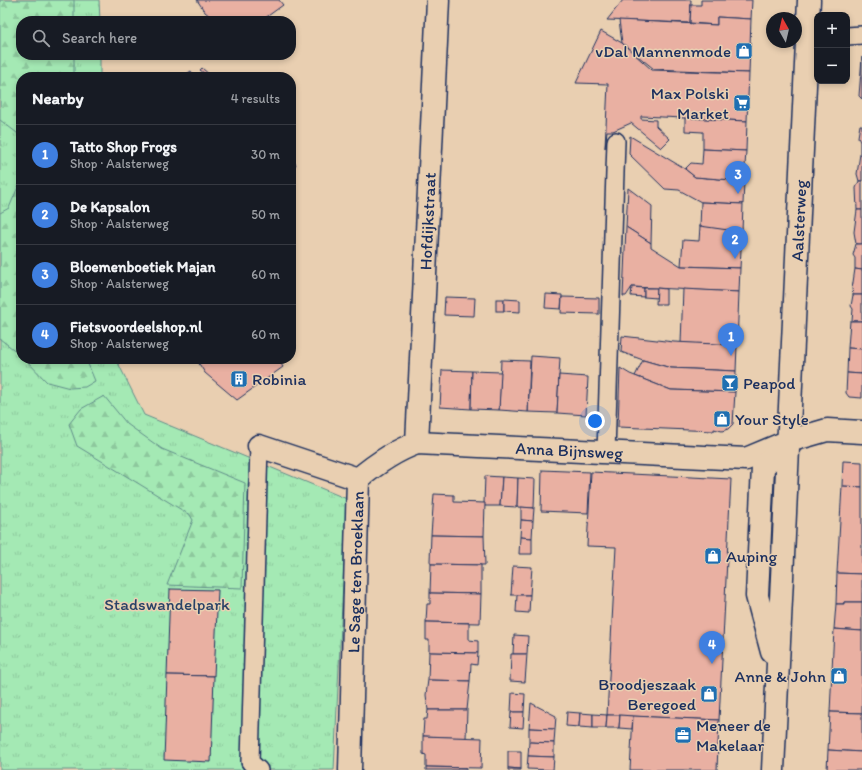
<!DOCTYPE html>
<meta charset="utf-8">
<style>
:root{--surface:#171b24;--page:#20242c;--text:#f1f3f6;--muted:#9ea1a6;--line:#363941;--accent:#1f6fb2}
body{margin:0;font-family:Itim,sans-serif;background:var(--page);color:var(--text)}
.controls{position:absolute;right:12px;top:12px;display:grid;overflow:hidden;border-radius:8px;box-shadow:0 2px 6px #0003}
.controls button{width:36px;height:36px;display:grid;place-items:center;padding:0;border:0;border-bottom:1px solid var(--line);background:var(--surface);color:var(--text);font:20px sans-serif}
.compass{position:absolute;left:766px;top:12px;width:36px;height:36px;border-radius:50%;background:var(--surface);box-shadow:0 2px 6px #0003;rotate:352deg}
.you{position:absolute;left:595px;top:421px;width:14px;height:14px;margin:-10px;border:3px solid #fff;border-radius:50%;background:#1a73e8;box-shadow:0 0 0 6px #1a73e833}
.badge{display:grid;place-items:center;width:26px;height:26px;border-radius:50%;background:var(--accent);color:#fff;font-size:13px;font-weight:700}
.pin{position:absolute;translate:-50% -33px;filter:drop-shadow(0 1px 2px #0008)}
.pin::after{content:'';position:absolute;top:21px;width:14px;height:12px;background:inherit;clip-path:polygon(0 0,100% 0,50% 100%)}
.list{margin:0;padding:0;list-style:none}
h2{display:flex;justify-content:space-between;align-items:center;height:52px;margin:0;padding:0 16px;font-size:17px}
h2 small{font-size:13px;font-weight:400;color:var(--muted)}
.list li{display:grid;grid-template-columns:26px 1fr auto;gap:12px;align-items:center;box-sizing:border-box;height:60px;padding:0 16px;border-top:1px solid var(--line)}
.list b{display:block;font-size:15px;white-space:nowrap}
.list p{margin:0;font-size:13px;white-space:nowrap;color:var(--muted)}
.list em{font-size:13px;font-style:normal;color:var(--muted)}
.icon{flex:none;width:22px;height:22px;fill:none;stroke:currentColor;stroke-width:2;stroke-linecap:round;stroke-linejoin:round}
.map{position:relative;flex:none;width:862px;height:770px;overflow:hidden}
.search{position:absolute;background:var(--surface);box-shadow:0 2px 6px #0003;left:16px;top:16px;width:280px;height:44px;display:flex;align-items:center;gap:10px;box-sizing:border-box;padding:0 14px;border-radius:16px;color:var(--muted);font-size:15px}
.panel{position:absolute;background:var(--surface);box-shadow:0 2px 6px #0003;left:16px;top:72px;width:280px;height:292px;border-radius:16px}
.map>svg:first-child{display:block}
.grass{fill:url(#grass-tufts);stroke:#608c89}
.forest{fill:url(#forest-firs);stroke:#608c89}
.building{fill:#e9b0a2;stroke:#1b2f5e}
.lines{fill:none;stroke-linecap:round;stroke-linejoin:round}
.service-casing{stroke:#1b2f5e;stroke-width:20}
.minor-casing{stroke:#1b2f5e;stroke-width:25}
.secondary-casing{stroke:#1b2f5e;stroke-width:25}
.service{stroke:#e9cfb1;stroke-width:17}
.minor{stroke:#e9cfb1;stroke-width:22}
.secondary{stroke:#e9cfb1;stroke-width:22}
.labels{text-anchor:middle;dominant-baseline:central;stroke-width:3;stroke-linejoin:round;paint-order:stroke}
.poi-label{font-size:17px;fill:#1b2f5e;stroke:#e9cfb1;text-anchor:start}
.street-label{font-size:17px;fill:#1b2f5e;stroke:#e9cfb1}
.park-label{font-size:17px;fill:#294267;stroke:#e9cfb1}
</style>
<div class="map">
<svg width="862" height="770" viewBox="0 0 862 770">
<defs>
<pattern id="grass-tufts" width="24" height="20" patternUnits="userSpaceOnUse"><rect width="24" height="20" fill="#a4e9b4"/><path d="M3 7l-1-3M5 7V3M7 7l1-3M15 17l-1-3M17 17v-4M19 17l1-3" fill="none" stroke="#8dc89d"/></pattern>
<pattern id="forest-firs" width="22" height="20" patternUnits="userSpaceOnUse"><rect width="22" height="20" fill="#a4e9b4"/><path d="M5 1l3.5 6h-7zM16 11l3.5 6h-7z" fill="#8dc89d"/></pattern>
</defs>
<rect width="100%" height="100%" fill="#e9cfb1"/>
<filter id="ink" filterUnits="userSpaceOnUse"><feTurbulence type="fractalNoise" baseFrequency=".025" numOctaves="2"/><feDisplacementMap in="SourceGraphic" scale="8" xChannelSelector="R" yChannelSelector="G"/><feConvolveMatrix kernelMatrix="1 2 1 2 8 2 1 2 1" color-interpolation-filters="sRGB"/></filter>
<g filter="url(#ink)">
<!-- grass -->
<polygon class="grass" points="0,0 99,0 100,21 21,21 21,55 100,55 100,77 21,77 21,359 116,359 144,415 347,499 334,770 0,770"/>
<!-- forest -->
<g class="forest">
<polygon points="0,0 74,0 74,21 21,21 21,55 74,55 74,77 21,77 21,136 0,120"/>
<polygon points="21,180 21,355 0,339 0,213 9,208"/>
<polygon points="25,359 86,359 95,381 85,387 70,388 47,382"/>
<polygon points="104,396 127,424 162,449 245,483 242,588 167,585 193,520 190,515 77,446 69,424 81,409"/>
</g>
<!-- building -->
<g class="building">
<polygon points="197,0 279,0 283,5 261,21 216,21 205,12"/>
<polygon points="623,0 691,0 690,23 607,20"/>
<polygon points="701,0 752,0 751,19 717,17 717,25 690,23 691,5 701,5"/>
<polygon points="717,17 751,19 749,73 654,69 622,43 619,20 717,25"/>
<polygon points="601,31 622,43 652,70 749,73 747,121 641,116 641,119 656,120 656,126 670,139 661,148 631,123 613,131 607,131 605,148 608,84 576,83"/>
<polygon points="862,57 862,99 859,96"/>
<polygon points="202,68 212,77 201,77 204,73 200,70"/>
<polygon points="191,71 195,77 182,77"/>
<polygon points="685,118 747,121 746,151 703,149 703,132 685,131"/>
<polygon points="860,125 862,125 862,154 860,154 860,142 858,137"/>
<polygon points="630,136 685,169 695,177 744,181 743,204 701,202 679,190 665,189 629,154"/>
<polygon points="703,149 746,151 744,181 695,177 685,169 691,163 702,164"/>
<polygon points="860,154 862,154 862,181 859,181 857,174"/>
<polygon points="291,157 296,165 291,167"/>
<polygon points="859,181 862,181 862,210 857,210 856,188"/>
<polygon points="628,188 652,206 651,243 626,227"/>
<polygon points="701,202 743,204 742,232 700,227"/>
<polygon points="857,210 862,210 862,244 856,244 854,232"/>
<polygon points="700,226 742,232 740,268 681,266 683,240 699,241"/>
<polygon points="626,227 651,243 651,247 681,266 740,268 739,292 632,287 626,296 623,296"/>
<polygon points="856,244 862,244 862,270 855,269 855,258 853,255"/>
<polygon points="855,269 862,270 862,295 853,295 852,289"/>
<polygon points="632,287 644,288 644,297 631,296"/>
<polygon points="644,288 657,288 657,298 644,297"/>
<polygon points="657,288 666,289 666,304 656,304"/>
<polygon points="683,289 739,292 737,345 681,343"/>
<polygon points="546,294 562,295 561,309 545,308"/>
<polygon points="853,295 862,295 862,321 852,321 853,309 851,306"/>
<polygon points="445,297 475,298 474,316 444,315"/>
<polygon points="562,297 599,298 599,314 561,313"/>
<rect x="496" y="299" width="8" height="12"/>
<polygon points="504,299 520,300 520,312 504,311"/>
<polygon points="850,321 862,321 862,349 848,348"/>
<polygon points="622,336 674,342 737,345 736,371 671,368 643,360 621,352"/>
<polygon points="291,338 296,346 291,348"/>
<polygon points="848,348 862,349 862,374 847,373"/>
<polygon points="531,356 560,358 557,413 528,412"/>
<polygon points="196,359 278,359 283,367 237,400 205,373"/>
<polygon points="501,360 530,361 528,412 499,410"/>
<polygon points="643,360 671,368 736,371 735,392 671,390 635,376"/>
<polygon points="620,368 630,374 671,390 735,392 733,424 728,429 722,431 714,429 714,431 618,427"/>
<polygon points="442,370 472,371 471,409 440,407"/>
<polygon points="472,371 501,372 499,410 471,409"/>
<polygon points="847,373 862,374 862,398 849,397 846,393"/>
<polygon points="559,375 588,377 586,415 557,413"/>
<polygon points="843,461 862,462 862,487 842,486"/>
<polygon points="542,470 590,472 588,513 541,511"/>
<polygon points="591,472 731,479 719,720 607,715 616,547 587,546"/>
<polygon points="485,476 502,477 500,506 485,506 484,503"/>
<polygon points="502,477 518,478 517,507 500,506"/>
<polygon points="518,478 535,479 534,508 517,507"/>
<polygon points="842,486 862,487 862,574 837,573"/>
<polygon points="434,494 454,495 454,502 485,503 484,536 431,535"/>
<polygon points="521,507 534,508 533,521 521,520"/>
<polygon points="521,520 533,521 532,538 520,537"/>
<polygon points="431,535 484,536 485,565 431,564 430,561"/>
<polygon points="520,537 532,538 532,554 519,554"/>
<polygon points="431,564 481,565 481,594 430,593"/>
<polygon points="513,566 532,567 530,595 511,595"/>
<polygon points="837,573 862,574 862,602 844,602 844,604 836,604"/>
<polygon points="170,589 218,590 214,676 167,675"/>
<polygon points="430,593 481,594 480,623 426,622 427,604 430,604"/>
<polygon points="517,595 530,595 529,613 516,612"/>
<polygon points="844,602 862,602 862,631 834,629 836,604 844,604"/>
<polygon points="426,622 469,623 469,640 478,641 478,653 429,652 429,640 426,640"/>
<polygon points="834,629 862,631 862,713 830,712"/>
<polygon points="514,635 528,636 527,654 513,654"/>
<polygon points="429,652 478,653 477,665 471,664 470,681 428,680"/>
<polygon points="511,654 527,654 525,682 510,681"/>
<polygon points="167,675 214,676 211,762 164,760"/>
<polygon points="428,680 470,681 467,710 428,710 426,695"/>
<polygon points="512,693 525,694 524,712 511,712"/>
<polygon points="531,703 556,716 555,729 529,728"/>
<polygon points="428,710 467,710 466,738 423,736 424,719 427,719"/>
<polygon points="511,712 524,712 523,728 510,727"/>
<polygon points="567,712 580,713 579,727 566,726"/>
<polygon points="830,712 862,713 862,752 828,750"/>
<polygon points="580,713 593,714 593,728 579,727"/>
<polygon points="593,714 607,715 606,728 593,728"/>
<polygon points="607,715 620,715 619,728 606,728"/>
<polygon points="620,715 633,716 632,729 619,728"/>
<polygon points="633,716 719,720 717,770 630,770"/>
<polygon points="529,728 555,729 554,743 529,742"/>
<polygon points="423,736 482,738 481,768 426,767 426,755 423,754"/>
<polygon points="529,742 554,743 554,757 528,756"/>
<polygon points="828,750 862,752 862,770 827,770"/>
<polygon points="508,751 521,751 521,769 508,768"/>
<polygon points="528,756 554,757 553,770 527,769"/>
<polygon points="426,767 466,768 466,770 426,770"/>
<polygon points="508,768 521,769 521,770 508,770"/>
</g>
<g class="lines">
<defs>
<g id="service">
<polyline points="847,36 862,35"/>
<polyline points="259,446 250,762 259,770"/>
<polyline points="606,452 616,141"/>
</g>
<g id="minor">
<path id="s1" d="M417,443L438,0"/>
<polyline points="259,446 358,479"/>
<path id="s2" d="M358,479C376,464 394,451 417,443L746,459L789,441L827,430L862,432"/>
<path id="s3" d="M350,770L358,479"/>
</g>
<g id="secondary">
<polyline points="772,652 757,596 763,467 789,441"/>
<path id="s4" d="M773,770L809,0"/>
</g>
</defs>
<!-- service casing -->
<use href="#service" class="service-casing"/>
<!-- minor casing -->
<use href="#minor" class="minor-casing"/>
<!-- secondary casing -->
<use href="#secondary" class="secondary-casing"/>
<!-- service -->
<use href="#service" class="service"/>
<!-- minor -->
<use href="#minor" class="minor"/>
<!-- secondary -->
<use href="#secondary" class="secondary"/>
</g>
</g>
<!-- icons -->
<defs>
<symbol id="shop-square" viewBox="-11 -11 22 22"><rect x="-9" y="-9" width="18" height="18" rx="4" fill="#1f6fb2" stroke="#e9cfb1"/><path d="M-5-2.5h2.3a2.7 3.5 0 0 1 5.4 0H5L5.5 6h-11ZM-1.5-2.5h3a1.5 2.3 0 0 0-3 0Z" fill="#fff"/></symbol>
<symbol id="supermarket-square" viewBox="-11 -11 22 22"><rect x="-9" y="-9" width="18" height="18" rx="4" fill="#1f6fb2" stroke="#e9cfb1"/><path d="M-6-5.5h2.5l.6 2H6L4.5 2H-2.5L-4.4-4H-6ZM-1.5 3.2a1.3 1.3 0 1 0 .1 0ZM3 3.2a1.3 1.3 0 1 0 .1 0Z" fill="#fff"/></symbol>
<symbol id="building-square" viewBox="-11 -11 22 22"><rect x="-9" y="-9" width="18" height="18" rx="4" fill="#1f6fb2" stroke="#e9cfb1"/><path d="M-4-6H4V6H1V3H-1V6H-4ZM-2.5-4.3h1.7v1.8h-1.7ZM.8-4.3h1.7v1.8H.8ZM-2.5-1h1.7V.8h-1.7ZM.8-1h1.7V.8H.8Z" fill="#fff"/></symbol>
<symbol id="bar-square" viewBox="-11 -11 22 22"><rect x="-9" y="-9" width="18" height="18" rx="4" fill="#1f6fb2" stroke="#e9cfb1"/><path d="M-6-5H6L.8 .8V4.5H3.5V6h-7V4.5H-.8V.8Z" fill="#fff"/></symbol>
<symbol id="office-square" viewBox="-11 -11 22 22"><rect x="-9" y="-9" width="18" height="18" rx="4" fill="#1f6fb2" stroke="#e9cfb1"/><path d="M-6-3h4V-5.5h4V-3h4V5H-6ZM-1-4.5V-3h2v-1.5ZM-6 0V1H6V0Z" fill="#fff"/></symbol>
</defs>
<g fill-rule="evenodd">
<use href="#shop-square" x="734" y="41" width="20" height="20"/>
<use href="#supermarket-square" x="732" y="93" width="20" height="20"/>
<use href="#building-square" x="229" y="369" width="20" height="20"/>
<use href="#bar-square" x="720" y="373" width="20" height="20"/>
<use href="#shop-square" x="712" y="409" width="20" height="20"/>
<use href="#shop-square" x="703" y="546" width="20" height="20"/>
<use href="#shop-square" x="829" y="666" width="20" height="20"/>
<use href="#shop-square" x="699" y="684" width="20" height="20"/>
<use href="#office-square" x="673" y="725" width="20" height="20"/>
</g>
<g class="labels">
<!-- poi labels -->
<g class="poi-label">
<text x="731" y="51" text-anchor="end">vDal Mannenmode</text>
<text x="729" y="93" text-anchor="end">Max Polski<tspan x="729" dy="20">Market</tspan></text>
<text x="252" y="379">Robinia</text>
<text x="743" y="383">Peapod</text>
<text x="735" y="419">Your Style</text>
<text x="726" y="556">Auping</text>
<text x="826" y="676" text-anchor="end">Anne &amp; John</text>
<text x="696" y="684" text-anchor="end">Broodjeszaak<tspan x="696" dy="20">Beregoed</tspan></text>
<text x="696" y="725">Meneer de<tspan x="696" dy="20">Makelaar</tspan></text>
</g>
<!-- street labels -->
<g class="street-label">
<text stroke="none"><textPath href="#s4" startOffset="550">Aalsterweg</textPath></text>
<text stroke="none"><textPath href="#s1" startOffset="222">Hofdijkstraat</textPath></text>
<text stroke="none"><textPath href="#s2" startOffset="222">Anna Bijnsweg</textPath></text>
<text stroke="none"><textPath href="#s3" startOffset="198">Le Sage ten Broeklaan</textPath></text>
</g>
<!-- park labels -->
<g class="park-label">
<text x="167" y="604">Stadswandelpark</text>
</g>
</g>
</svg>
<div class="controls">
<button>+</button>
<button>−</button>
</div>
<svg class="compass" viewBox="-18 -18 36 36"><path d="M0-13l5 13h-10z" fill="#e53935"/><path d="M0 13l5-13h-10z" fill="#9ea1a6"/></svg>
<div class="you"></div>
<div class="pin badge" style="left:731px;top:356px;background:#3f7fe0">1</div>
<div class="pin badge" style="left:735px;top:259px;background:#3f7fe0">2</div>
<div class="pin badge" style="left:738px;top:194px;background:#3f7fe0">3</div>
<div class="pin badge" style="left:712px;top:664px;background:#3f7fe0">4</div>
<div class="search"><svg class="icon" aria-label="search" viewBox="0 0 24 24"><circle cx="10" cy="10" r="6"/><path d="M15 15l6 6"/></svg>Search here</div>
<section class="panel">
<h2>Nearby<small>4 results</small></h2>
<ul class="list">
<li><span class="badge" style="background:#3f7fe0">1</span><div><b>Tatto Shop Frogs</b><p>Shop · Aalsterweg</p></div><em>30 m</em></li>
<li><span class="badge" style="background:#3f7fe0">2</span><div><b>De Kapsalon</b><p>Shop · Aalsterweg</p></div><em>50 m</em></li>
<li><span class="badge" style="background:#3f7fe0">3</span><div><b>Bloemenboetiek Majan</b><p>Shop · Aalsterweg</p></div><em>60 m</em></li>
<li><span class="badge" style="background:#3f7fe0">4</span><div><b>Fietsvoordeelshop.nl</b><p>Shop · Aalsterweg</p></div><em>60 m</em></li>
</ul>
</section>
</div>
